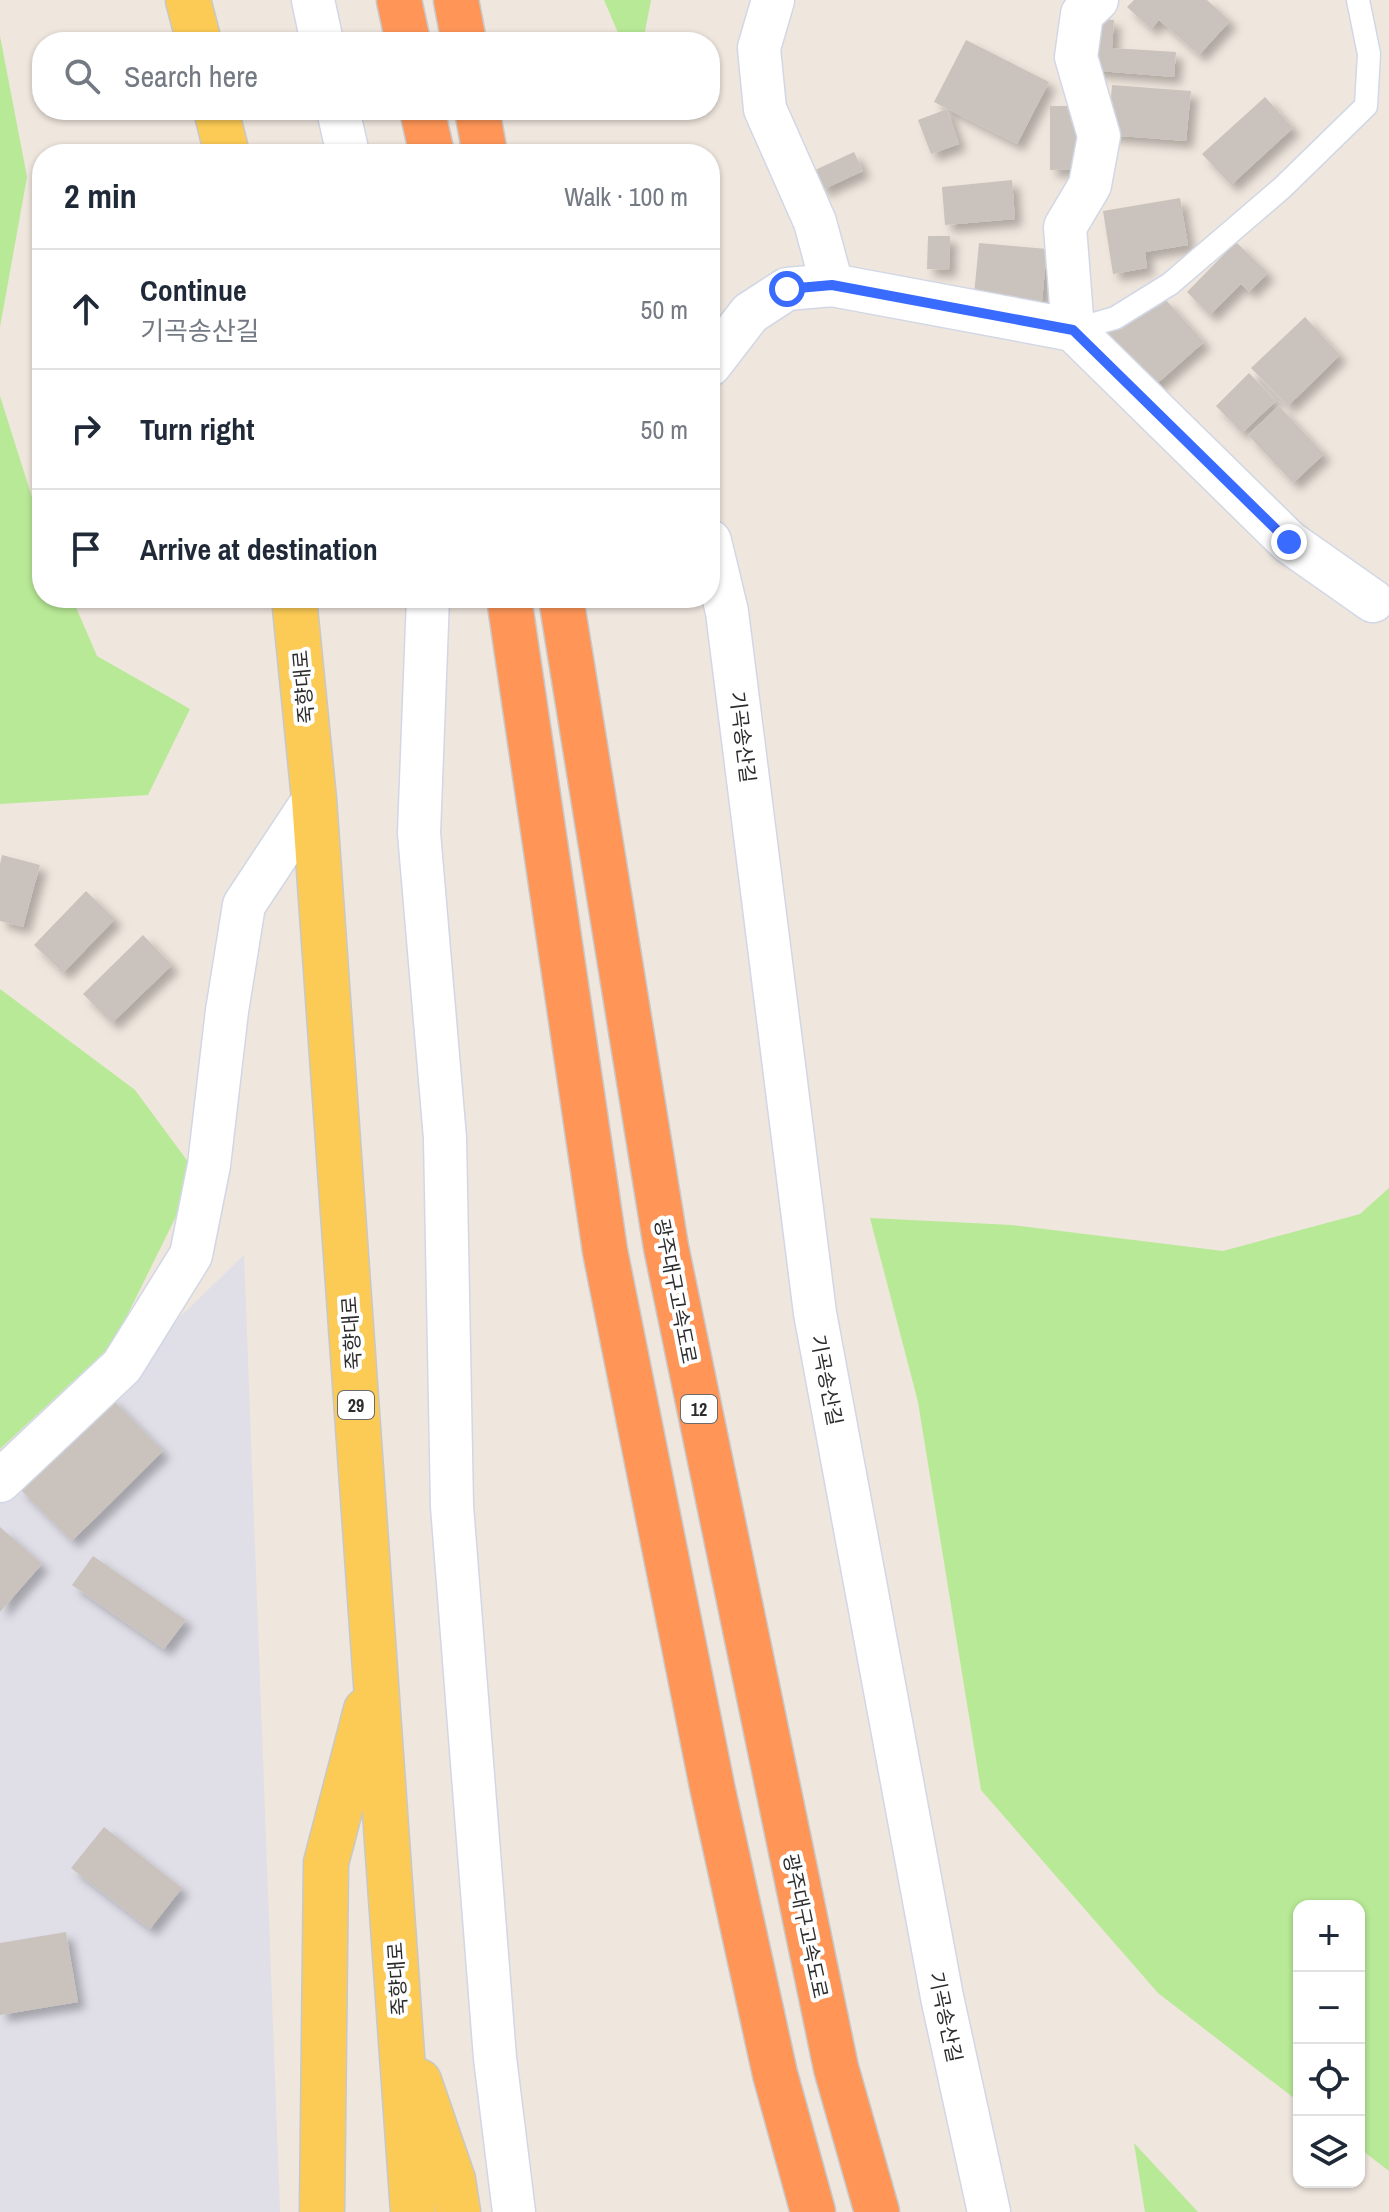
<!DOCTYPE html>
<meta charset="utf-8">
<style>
:root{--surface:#fff;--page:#f2f2f3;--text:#1f2937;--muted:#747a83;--line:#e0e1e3}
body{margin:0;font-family:"Archivo Narrow","Noto Sans KR",sans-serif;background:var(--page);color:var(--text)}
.controls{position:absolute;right:24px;bottom:24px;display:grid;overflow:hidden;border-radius:16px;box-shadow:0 2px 6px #0004}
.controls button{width:72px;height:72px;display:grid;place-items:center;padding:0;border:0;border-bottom:2px solid var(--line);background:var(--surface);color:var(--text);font:40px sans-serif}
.stop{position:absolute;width:24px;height:24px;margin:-18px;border:6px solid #3a6bff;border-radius:50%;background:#fff}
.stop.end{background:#3a6bff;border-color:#fff;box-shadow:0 2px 8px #0008}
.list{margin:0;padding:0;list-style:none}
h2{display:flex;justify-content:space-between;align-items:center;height:104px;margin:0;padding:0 32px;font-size:34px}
h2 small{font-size:26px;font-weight:400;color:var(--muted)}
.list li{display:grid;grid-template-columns:52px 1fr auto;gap:24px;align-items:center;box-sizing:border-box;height:120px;padding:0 32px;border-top:2px solid var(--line)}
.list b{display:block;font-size:30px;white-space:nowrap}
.list p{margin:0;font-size:26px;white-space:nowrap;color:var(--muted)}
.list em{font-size:26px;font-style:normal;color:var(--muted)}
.icon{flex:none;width:44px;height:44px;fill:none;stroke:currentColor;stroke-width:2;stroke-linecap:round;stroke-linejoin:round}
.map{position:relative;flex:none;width:1389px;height:2212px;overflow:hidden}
.search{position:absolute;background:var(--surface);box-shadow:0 2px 6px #0004;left:32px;top:32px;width:688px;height:88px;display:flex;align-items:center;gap:20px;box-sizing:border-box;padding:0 28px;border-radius:32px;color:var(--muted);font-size:30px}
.panel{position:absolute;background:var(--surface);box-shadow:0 2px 6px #0004;left:32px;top:144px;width:688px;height:464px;border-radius:32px}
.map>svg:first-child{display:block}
.industrial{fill:#e0dee7}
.green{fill:#b8e996}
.building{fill:#cac3bd;filter:url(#shadow)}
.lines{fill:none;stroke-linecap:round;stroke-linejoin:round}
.service-casing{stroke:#d2d7e6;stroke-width:25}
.minor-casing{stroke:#d2d7e6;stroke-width:45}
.primary-casing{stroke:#c8c8c8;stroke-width:47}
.motorway-casing{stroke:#c8c8c8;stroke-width:47}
.service{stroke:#fff;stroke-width:22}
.minor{stroke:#fff;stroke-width:42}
.primary{stroke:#fccb55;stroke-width:44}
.motorway{stroke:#ff9658;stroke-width:44}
.route{stroke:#3a6bff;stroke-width:10}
.labels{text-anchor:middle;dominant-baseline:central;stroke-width:8;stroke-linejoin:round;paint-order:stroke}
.shield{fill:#fff;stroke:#6b6b6b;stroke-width:2}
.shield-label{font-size:18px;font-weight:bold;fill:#2c2c2c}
.street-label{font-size:20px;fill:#2c2c2c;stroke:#fff}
</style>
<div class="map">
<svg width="1389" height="2212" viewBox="0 0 1389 2212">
<defs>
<filter id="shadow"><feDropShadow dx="7" dy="7" stdDeviation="4" flood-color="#0004"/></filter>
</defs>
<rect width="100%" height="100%" fill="#efe6dd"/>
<!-- industrial -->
<polygon class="industrial" points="244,1255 280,2212 0,2212 0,1491"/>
<!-- green -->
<g class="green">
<polygon points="604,0 651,0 643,42 622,42"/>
<polygon points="0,36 27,177 0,327"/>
<polygon points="0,396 42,529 42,598 72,598 97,656 190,709 148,795 0,804"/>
<polygon points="0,989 135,1090 197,1174 113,1344 0,1449"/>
<polygon points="1389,1188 1389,2171 1359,2148 1359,1906 1299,1906 1299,2102 1158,1993 981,1790 918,1402 870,1218 1012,1225 1223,1251 1360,1214"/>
<polygon points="1134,2143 1198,2212 1145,2212"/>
</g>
<!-- building -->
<g class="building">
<polygon points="1134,0 1207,0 1230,21 1199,55 1159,20 1151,29 1127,7"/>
<polygon points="1092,18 1114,20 1112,48 1176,52 1174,77 1087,70"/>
<polygon points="966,40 1049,82 1017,144 934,102"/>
<polygon points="1112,85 1191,91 1186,141 1108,135"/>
<polygon points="1265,97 1293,128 1231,185 1202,154"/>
<polygon points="1050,106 1079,106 1079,169 1050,170"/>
<polygon points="947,109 959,144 931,154 918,120"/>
<polygon points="854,152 863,171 822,190 813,171"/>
<polygon points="1012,180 1015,219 945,225 942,187"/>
<polygon points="1180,198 1188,245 1145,252 1147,268 1113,274 1103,211"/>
<polygon points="928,236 950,236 949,270 927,269"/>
<polygon points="1236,242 1268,273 1249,292 1241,284 1210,315 1187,292"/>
<polygon points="979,243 1047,249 1042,301 974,295"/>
<polygon points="1165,299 1204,342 1151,389 1100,335"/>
<polygon points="1305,317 1340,355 1288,406 1251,368"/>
<polygon points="1249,373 1276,401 1242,433 1216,406"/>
<polygon points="1279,406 1324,454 1293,483 1248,435"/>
<polygon points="2,855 40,865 23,927 0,921 0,864"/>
<polygon points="86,891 115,919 63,973 34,945"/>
<polygon points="143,935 172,965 112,1023 83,994"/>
<polygon points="110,1397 163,1451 72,1541 19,1488"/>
<polygon points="0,1527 42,1564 0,1612"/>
<polygon points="93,1556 186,1620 164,1649 72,1585"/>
<polygon points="104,1827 182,1888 150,1929 71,1868"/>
<polygon points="66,1932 78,2002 0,2015 0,1943"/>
</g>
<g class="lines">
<defs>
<polyline id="service" points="1073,330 1115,318 1170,284 1282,188 1366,106 1369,54 1358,0"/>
<g id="minor">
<polyline points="313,0 322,42"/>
<polyline points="773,0 759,48 765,109 815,222 832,285"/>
<polyline points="338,110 348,154"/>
<polyline points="1073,330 1289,542 1373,601"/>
<polyline points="710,365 750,313 787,289 832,285 1073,330 1065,227 1090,185 1099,136 1076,57 1082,14 1097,0"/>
<polyline points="710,541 727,612 815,1313 942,1997 989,2212"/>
<polyline points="428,598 419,833 445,1138 452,1506 495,2058 514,2212"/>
<polyline points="0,1481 122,1366 191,1255 209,1165 227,1011 244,905 314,799"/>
</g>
<g id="primary">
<polyline points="188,0 199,42"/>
<polyline points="216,110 227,154"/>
<polyline points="294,598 314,799 413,2212"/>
<polyline points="419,2081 453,2180 458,2212"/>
<polyline points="322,2212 326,1863 366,1710"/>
</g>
<g id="motorway">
<polyline points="399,0 408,42"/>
<polyline points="456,0 464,42"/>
<polyline points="422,110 432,154"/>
<polyline points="477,110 485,154"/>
<polyline points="509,598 605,1251 713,1791 775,2074 813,2212"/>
<polyline points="561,598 666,1247 836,2068 877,2212"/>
</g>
</defs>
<!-- service casing -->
<use href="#service" class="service-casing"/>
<!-- minor casing -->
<use href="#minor" class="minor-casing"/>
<!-- primary casing -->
<use href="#primary" class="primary-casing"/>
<!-- motorway casing -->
<use href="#motorway" class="motorway-casing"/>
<!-- service -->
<use href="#service" class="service"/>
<!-- minor -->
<use href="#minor" class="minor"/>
<!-- primary -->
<use href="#primary" class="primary"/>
<!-- motorway -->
<use href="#motorway" class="motorway"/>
</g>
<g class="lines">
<!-- route -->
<polyline class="route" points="787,289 832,285 1073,330 1289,542"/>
</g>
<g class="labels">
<!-- shield labels -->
<g class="shield">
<rect x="338" y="1391" width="36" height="28" rx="6"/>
<rect x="681" y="1395" width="36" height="28" rx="6"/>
</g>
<g class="shield-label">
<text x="356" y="1405">29</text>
<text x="699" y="1409">12</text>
</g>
<!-- street labels -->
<g class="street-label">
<text transform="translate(303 687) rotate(-95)">죽향대로</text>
<text transform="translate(743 737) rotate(83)">기곡송산길</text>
<text transform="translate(676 1291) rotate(79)">광주대구고속도로</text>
<text transform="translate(351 1333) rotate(-94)">죽향대로</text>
<text transform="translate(827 1380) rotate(79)">기곡송산길</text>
<text transform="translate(806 1926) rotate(78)">광주대구고속도로</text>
<text transform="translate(397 1979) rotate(-94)">죽향대로</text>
<text transform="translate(946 2017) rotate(78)">기곡송산길</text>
</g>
</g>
</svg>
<div class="controls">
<button>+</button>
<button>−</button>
<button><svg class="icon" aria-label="locate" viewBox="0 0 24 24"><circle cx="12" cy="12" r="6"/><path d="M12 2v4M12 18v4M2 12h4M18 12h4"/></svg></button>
<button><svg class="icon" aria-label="layers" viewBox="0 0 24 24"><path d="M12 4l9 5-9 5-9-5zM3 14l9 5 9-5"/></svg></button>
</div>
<div class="stop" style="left:787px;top:289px"></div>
<div class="stop end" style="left:1289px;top:542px"></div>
<div class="search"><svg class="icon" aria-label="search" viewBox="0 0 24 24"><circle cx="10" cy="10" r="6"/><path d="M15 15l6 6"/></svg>Search here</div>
<section class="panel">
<h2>2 min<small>Walk · 100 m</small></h2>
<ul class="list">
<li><svg class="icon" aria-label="ahead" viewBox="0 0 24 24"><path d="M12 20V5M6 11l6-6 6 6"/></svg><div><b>Continue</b><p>기곡송산길</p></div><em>50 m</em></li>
<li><svg class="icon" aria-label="right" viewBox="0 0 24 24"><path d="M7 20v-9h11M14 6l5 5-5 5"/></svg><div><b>Turn right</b></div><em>50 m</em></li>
<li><svg class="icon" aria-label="arrive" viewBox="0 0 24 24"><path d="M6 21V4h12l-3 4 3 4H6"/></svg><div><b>Arrive at destination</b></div></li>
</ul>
</section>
</div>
